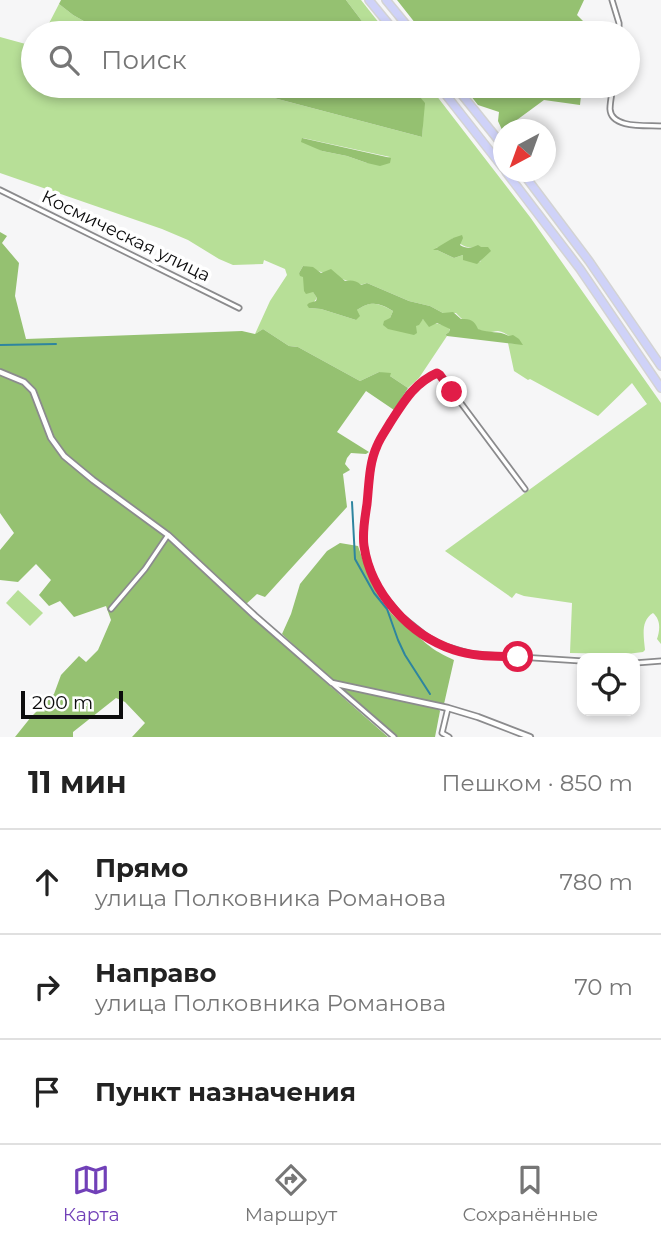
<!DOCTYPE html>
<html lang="ru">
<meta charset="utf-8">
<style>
:root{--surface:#fff;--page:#f6f6f6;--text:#222;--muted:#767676;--line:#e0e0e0;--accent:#7140b8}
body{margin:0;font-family:Montserrat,sans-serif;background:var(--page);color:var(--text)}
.controls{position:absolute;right:21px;bottom:21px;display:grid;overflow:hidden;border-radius:14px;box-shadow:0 4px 10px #0003}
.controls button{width:63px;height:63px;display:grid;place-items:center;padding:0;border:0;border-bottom:2px solid var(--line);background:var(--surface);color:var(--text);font:35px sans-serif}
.compass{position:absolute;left:493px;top:119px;width:63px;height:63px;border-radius:50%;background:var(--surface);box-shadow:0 4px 10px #0003;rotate:221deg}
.scale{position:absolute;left:21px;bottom:18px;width:102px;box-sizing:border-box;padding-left:7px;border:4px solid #0c0c0d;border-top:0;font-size:19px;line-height:24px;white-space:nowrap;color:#0c0c0d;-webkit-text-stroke:5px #fff;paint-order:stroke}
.stop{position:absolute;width:21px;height:21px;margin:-16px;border:5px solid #e11d48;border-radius:50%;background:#fff}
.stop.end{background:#e11d48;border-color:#fff;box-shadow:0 2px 7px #0008}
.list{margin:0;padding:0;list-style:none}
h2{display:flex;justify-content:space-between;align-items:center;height:91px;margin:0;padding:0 28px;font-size:30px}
h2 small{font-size:23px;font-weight:400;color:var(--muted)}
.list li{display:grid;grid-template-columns:46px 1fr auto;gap:21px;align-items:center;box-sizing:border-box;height:105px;padding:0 28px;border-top:2px solid var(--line)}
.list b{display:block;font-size:26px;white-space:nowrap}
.list p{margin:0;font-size:23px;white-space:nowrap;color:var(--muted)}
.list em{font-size:23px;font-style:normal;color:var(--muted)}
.icon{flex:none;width:38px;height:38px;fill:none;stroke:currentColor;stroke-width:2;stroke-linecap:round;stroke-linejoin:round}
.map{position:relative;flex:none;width:661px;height:737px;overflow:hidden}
.search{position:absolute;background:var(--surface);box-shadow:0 4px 10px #0003;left:21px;right:21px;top:21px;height:77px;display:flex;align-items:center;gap:18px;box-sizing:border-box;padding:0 24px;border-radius:38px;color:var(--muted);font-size:26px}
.sheet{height:406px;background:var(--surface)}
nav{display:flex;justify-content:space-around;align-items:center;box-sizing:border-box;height:98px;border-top:2px solid var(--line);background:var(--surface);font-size:19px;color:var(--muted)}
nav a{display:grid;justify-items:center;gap:4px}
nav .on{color:var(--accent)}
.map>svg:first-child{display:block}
.green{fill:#b7df97;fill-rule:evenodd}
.forest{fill:#95c171}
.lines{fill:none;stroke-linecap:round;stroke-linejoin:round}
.stream{stroke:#2e859f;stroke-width:2}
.minor-casing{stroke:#8b8b8d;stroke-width:7}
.tertiary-casing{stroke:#8b8b8d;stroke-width:8}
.trunk-casing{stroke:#d3d3d3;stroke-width:10}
.minor{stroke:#fff;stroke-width:3.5}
.tertiary{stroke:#fff;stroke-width:4.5}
.trunk{stroke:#cfd2f8;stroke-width:7}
.route{stroke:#e11d48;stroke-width:9}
.labels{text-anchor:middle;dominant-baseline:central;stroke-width:7;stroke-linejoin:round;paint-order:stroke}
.street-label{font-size:18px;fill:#0c0c0d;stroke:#fff}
</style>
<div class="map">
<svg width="661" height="737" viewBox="0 0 661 737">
<rect width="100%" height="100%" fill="#f6f6f7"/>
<!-- green -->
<g class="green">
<polygon points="346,0 361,0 387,33 371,33"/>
<polygon points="59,4 73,15 105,33 44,33"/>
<path d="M0,37L33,46V86H228L422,137L424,103L411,86H429L530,217L661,403V644L657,639C660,630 661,620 653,613C640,621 644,637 645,650L643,652L627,654L570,653L572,603L524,596L516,593L512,598L445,551L647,404L632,383L598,416L530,379L528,380L514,371L508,343L518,344C513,339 506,332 498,331C494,331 490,333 487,332C476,331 463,321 456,313H443L430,306L409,301L367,283L360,285L303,266L299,273L303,276L317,298L309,308L321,309L356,320L357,310C371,300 379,303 393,311L390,318L416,325L423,319C432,324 441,323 450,328L449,332L445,335L447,336L419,378L408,388L390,376L379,372L360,381L298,347L289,346L263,329L255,334L270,301L287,275L285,269L264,260L263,264L233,265L219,259L188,240L162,229L0,173ZM302,139L303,138L390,157L367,163L347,156L322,151ZM453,238C464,248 467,248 481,247L483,257L480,262L463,255L454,258L437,250L436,248L446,244Z"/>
<polygon points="18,590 43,613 30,626 6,603"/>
</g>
<!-- forest -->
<g class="forest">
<polygon points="61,0 346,0 371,33 105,33 73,15 59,4"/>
<polygon points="397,0 584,0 577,15 595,33 603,32 603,33 423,33"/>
<polygon points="228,86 411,86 425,103 422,137"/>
<polygon points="463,86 582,86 580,105 544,100 510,125 513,129 504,130 503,132 498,121 499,112 478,105"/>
<polygon points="302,138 391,158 390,163 380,166 367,163 347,156 322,151 301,142"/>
<polygon points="0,232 7,236 2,243 19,263 15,296 26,339 242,331 255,334 263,329 289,346 298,347 360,381 379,372 391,373 390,376 408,388 394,410 366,391 337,432 369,452 366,454 351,453 347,458 345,464 350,470 343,474 347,507 265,597 257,594 245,605 169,533 76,464 60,448 51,435 40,400 34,390 28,383 0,370"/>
<path d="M462,235L463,238L460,245C466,249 472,248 478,245L481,247H488L491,251L477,264L463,260V255L454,258L437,250H433L453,238Z"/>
<path d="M303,266L313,267L321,273L331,269L345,281C351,280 356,280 361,285L367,283L409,301L430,306L443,313L453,312L461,319C471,319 474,320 478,329C490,334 498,330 509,336L513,335L519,339L523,345L447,336L445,335L449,332L450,329L437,323L429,327L423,319L419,325L416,326L417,333L414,335L388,329L383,325L384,321L390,318L393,311C380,303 371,300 357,310L360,316L356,320L321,309L309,308L307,305L309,303L316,301L317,298L313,292L306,294L304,291L303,277L300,276L299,273Z"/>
<path d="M0,374C10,378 22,381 29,389C41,403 41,424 50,440C55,449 63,457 71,465L168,538L256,621L388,737H132L145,723L125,702L116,698L73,732V737H15L31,717L54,694L61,675L79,656L86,662L98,650L111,620L106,606L74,617L60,601L49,606L39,595L51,580L36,564L18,582L0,580V550L14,533L0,513Z"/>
<path d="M340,543L358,546C366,570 375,596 392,614C399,621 406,626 413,632C429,646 434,651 454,660L444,704L331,680L282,634L291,614L300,584L327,551Z"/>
<polygon points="344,689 438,708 440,711 435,737 395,737 345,693"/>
</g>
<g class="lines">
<!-- stream -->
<g class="stream">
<polyline points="0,345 56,344"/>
<polyline points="352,502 355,559 374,593 387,609 398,640 405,655 430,694"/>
</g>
<defs>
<g id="minor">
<polyline points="612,0 619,23 619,33"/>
<path d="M613,86C612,93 610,102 610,109C611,129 647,125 661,126"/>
<polyline points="0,190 239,308"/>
<polyline points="525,489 440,375 434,374 409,393 377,445 372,459 363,536 366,557 375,581 381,592 401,616 426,636 442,645 472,654 582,661"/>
<polyline points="111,609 145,569 168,535"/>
<polyline points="635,663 661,661"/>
<polyline points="334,685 394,737"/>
<polyline points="448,708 442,733 449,737"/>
</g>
<polyline id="tertiary" points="0,372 24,382 33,391 51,438 64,456 93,480 168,535 255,616 332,683 448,708 478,717 530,737"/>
<g id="trunk">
<polyline points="369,0 396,33"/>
<polyline points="386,0 413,33"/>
<polyline points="439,86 504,169"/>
<polyline points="455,86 504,147"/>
<polyline points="506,172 580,269 661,388"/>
<polyline points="522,172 589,261 661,366"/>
</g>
</defs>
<!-- minor casing -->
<use href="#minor" class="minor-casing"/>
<!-- tertiary casing -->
<use href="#tertiary" class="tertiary-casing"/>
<!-- trunk casing -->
<use href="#trunk" class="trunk-casing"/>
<!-- minor -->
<use href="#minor" class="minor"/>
<!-- tertiary -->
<use href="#tertiary" class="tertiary"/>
<!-- trunk -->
<use href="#trunk" class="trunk"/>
</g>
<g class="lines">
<!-- route -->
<path class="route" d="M452,392L440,375L437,373C414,383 403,403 390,423C386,430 380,438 377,446C369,463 369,485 367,504C365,518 362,532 364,546C371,593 409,635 454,650C475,657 497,656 518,657"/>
</g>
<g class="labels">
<!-- street labels -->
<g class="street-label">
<text transform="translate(126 236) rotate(26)">Космическая улица</text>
</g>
</g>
</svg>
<div class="controls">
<button><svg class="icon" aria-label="locate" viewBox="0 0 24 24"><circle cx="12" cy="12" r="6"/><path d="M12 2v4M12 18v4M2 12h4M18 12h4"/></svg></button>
</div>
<svg class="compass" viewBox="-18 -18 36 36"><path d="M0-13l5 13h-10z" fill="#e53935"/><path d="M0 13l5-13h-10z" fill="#767676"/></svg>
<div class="scale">200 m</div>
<div class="stop" style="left:518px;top:657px"></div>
<div class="stop end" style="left:452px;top:392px"></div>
<div class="search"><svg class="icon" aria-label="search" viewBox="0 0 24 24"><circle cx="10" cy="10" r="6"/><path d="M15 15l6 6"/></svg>Поиск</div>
</div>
<section class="sheet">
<h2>11 мин<small>Пешком · 850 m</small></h2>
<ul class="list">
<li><svg class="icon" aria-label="ahead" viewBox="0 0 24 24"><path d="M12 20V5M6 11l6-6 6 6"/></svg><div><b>Прямо</b><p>улица Полковника Романова</p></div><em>780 m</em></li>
<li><svg class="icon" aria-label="right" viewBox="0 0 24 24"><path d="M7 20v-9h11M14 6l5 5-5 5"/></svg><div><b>Направо</b><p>улица Полковника Романова</p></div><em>70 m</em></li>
<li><svg class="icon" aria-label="arrive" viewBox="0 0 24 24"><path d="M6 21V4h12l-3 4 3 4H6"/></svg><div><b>Пункт назначения</b></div></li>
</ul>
</section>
<nav>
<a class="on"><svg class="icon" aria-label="map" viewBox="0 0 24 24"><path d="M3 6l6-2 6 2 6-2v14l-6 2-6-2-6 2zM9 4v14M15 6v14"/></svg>Карта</a>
<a><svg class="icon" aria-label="directions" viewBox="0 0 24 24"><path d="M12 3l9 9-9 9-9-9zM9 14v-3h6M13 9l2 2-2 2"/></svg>Маршрут</a>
<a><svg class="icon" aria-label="saved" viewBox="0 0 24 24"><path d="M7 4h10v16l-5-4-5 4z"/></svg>Сохранённые</a>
</nav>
